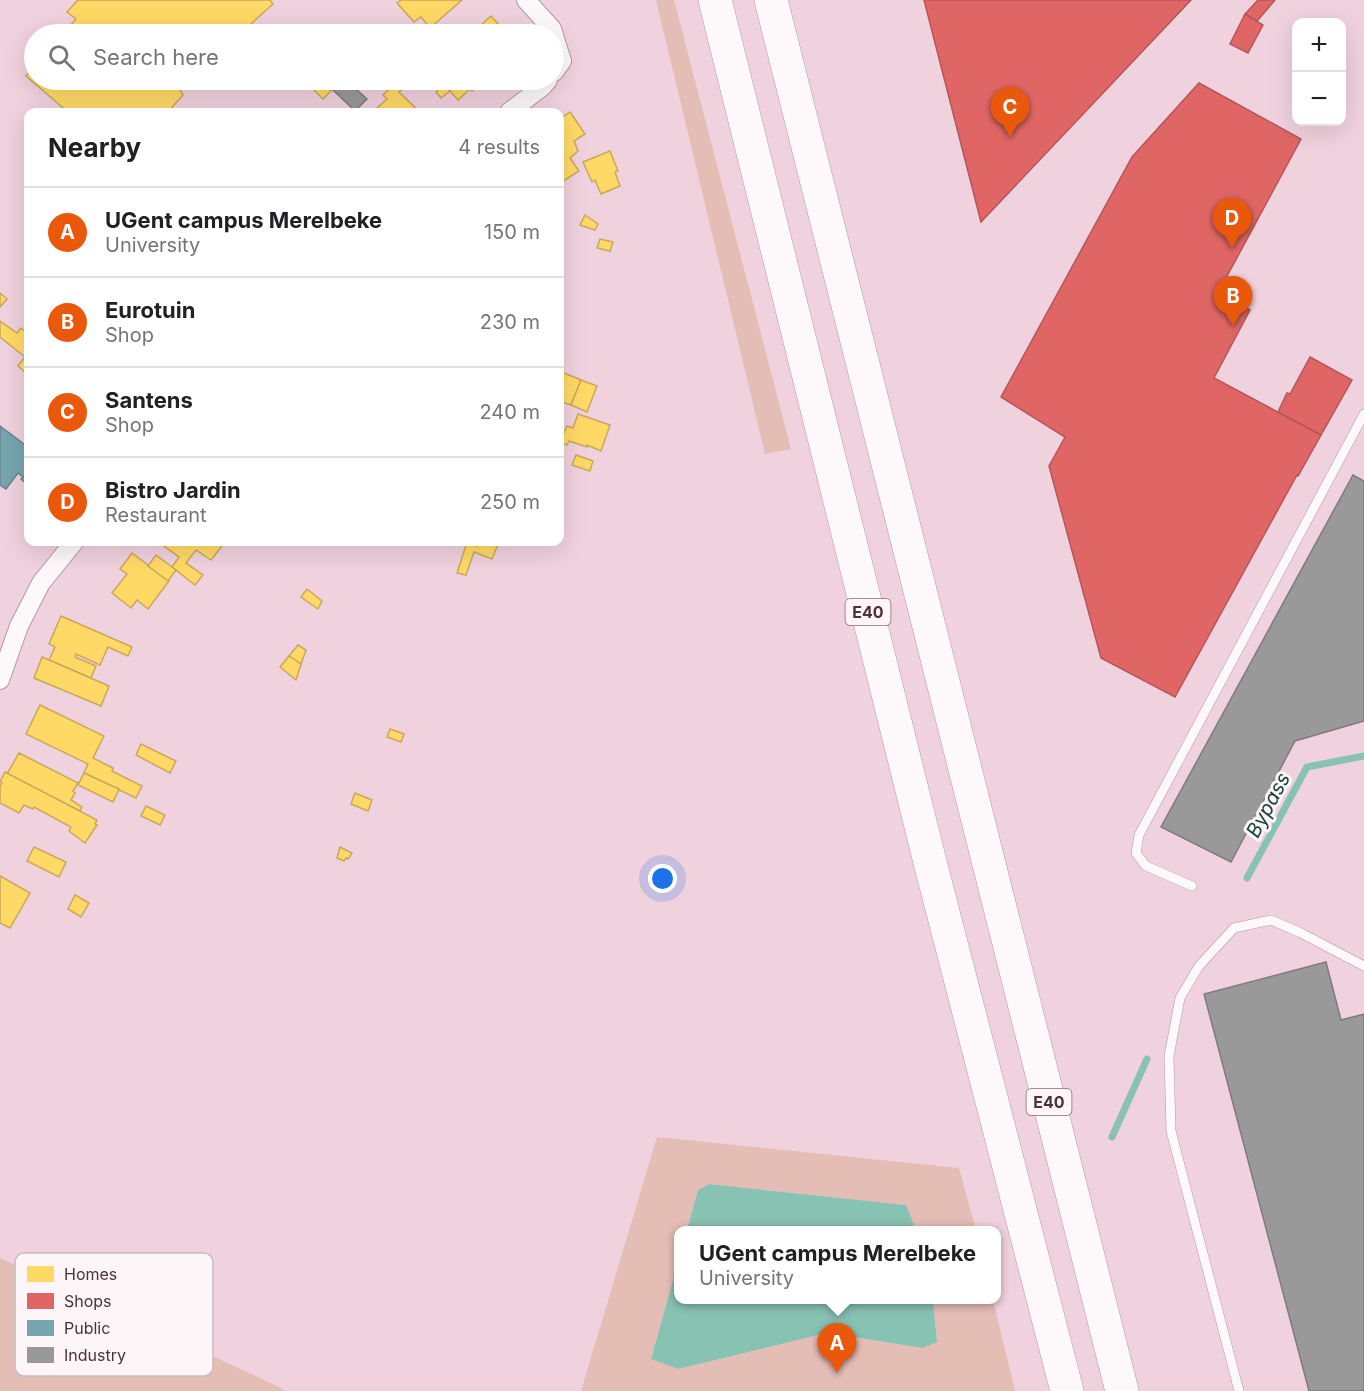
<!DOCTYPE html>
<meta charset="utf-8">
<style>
:root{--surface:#fff;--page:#f2f2f2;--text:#202124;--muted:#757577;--line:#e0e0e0;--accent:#ea580c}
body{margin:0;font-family:Inter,sans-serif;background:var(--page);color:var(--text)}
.controls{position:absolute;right:18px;top:18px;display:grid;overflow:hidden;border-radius:12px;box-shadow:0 6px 24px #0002}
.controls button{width:54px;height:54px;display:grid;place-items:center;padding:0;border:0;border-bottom:2px solid var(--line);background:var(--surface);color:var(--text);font:30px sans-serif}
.you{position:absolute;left:663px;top:879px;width:21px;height:21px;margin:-15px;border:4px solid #fff;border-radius:50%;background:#1a73e8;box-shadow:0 0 0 9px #1a73e833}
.badge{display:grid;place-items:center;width:39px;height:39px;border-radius:50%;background:var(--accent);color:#fff;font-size:20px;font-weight:700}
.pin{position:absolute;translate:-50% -50px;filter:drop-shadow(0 2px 3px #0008)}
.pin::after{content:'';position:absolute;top:32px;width:21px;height:18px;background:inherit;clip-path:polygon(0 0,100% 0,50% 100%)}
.popup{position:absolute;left:674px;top:1226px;width:327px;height:78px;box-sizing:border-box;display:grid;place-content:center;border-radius:12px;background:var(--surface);filter:drop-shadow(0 2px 4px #0005);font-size:20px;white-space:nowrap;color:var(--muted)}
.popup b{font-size:22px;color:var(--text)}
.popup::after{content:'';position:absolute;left:50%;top:100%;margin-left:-12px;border:12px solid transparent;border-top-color:var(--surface)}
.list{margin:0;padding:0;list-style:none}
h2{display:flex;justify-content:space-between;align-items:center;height:78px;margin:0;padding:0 24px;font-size:26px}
h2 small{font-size:20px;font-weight:400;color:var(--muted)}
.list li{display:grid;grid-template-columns:39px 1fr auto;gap:18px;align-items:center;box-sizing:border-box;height:90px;padding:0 24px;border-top:2px solid var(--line)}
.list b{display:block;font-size:22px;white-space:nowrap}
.list p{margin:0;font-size:20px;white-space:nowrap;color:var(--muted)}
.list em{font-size:20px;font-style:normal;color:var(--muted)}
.icon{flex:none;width:33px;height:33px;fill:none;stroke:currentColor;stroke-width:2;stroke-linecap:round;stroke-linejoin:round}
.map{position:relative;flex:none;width:1364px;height:1391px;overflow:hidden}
.search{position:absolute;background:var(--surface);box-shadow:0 6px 24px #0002;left:24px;top:24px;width:540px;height:66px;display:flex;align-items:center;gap:15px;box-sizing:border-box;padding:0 21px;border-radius:33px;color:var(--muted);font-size:22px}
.panel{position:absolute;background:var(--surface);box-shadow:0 6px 24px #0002;left:24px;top:108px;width:540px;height:438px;border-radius:12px}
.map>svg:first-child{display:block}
.green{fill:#e4bdb5}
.water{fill:#88c2b2}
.homes{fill:#ffd966;stroke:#caa75a;stroke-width:1.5}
.shops{fill:#e06666;stroke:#b4565a;stroke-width:1.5}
.public{fill:#76a5af;stroke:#6a828d;stroke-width:1.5}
.industry{fill:#999;stroke:#827a7e;stroke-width:1.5}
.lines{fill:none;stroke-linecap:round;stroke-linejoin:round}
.stream{stroke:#88c2b2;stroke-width:7}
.service-casing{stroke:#b499a5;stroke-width:10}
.minor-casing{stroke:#b499a5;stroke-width:20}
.motorway-casing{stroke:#b499a5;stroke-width:34}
.service{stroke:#fdf8fa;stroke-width:9}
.minor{stroke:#fdf8fa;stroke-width:18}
.motorway{stroke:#fdf8fa;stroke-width:33}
.labels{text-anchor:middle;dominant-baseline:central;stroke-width:6;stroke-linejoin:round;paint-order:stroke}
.shield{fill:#fdf5f8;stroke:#826c76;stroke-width:1.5}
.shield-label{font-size:16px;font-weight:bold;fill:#4d313e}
.water-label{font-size:20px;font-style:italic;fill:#174236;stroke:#fdf5f8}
.key{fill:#fdf5f8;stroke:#c8bac0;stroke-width:1.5}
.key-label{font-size:16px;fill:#4d313e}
</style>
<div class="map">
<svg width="1364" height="1391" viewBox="0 0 1364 1391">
<rect width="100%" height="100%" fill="#f0d1de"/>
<!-- green -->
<g class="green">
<polygon points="656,0 674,0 791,449 765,454"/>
<polygon points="657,1137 959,1168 976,1230 916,1230 905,1205 710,1184 698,1190 687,1230 678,1230 678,1262 651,1358 678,1369 827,1333 923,1348 937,1341 933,1300 993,1300 1015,1391 581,1391"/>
<polygon points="0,1258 277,1386 286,1391 0,1391"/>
</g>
<!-- water -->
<g class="water">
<polygon points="709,1184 906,1205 916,1230 687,1230 698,1190"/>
<polygon points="678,1262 678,1300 933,1300 937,1342 923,1348 827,1333 678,1369 651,1359"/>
</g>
<!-- homes -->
<g class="homes">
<polygon points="78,0 270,0 273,4 240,34 63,34 76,19 67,12"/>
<polygon points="401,0 462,0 430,28 421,17 414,22 397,3"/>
<polygon points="491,16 505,32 502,34 471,34"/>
<polygon points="34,67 34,80 191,80 180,90 183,95 168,112 68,112 26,76"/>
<polygon points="313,80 320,80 331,91 323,99 309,85"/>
<polygon points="398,80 407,85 399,92 420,112 380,112 376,109 387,99 383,95"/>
<polygon points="422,80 480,80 482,82 472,91 470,89 458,100 444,84 437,90 433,85 430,88"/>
<polygon points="444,84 450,91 441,98 436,92"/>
<polygon points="570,112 585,134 574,141 578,151 570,158 579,171 562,182 560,179 560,119"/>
<polygon points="610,151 618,171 615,172 620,186 601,194 595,180 592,182 583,162"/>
<polygon points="585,215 598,224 595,230 580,225"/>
<polygon points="600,239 613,242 610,251 597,248"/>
<polygon points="0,293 7,299 0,307"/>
<polygon points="0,321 17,333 21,328 28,334 28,375 18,366 25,357 0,337"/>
<polygon points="564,373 581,380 571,405 562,402 560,408 560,385"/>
<polygon points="581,380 597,386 587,412 571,405"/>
<polygon points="578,414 610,425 601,451 587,445 587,447 569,441 567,445 560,442 567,426 573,428"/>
<polygon points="576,455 593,461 590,471 572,465"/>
<polygon points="158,542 225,542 211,560 196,550 186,563 203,575 195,585 172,567 179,557"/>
<polygon points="467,542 477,546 479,542 499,542 492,559 474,552 466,575 457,573"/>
<polygon points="132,553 169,581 148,609 137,600 131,608 112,593 127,574 120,569"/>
<polygon points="156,555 176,570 168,581 148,566"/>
<polygon points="307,589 322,601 318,609 301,597"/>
<polygon points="61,616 132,647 128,656 108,647 100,665 76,654 75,657 96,666 91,678 49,660 55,647 49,644"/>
<polygon points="298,645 306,650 301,664 289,656"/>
<polygon points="289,656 301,664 296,680 280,667"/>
<polygon points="42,657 109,686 101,706 34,678"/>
<polygon points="40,705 104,736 93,758 113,768 112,771 142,786 136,798 84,773 88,764 26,734"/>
<polygon points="390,729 404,734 401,742 387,737"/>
<polygon points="141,744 176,761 170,773 136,755"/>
<polygon points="19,753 78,783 73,791 75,793 71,800 82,807 80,811 7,774"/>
<polygon points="5,772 97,820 95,824 97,825 85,843 69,831 71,827 34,807 33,809 24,805 19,813 0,803 0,787 2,783 0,782"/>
<polygon points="84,773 119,789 113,802 78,785"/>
<polygon points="355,793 372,800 368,811 351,804"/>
<polygon points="146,806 165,815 160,825 141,816"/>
<polygon points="34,847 66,862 59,877 27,861"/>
<polygon points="340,847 352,853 348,859 346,858 344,861 337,858"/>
<polygon points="0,876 30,893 10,928 0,923"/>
<polygon points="75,895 89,903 81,917 68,909"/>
</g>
<!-- shops -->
<g class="shops">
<polygon points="924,0 1191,0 981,222"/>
<polygon points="1258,0 1275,0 1257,21 1245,14"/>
<polygon points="1245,14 1263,25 1248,53 1230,44"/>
<polygon points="1199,83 1301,139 1219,291 1250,310 1214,378 1321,435 1298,476 1297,475 1175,697 1101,658 1049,466 1065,437 1001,397 1132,157"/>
<polygon points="1310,357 1352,380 1321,435 1278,412 1287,393 1290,394"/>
</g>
<!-- public -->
<polygon class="public" points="0,426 28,447 28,485 21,479 23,477 18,473 6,489 0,485"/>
<!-- industry -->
<g class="industry">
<polygon points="342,80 346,80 367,99 355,111 332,89"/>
<polygon points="1353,475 1364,481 1364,721 1295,741 1231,862 1161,827"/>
<polygon points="1326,962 1341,1020 1364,1014 1364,1391 1309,1391 1204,994"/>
</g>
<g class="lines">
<!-- stream -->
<g class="stream">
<polyline points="1247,878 1307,767 1364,756"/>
<polyline points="1112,1137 1147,1059"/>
</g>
<defs>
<g id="service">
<polyline points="1192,886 1146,866 1136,853 1139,835 1364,414"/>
<polyline points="1239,1391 1171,1131 1169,1056 1180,998 1199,966 1234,928 1271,920 1301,933 1364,966"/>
</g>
<g id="minor">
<polyline points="526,0 552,29 562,61 554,72"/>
<polyline points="509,112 543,86 548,80"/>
<polyline points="0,680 19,626 41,583 74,542"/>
</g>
<g id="motorway">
<polyline points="715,0 930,862 1067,1391"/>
<polyline points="771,0 1122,1391"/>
</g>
</defs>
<!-- service casing -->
<use href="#service" class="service-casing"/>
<!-- minor casing -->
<use href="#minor" class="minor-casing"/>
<!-- motorway casing -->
<use href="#motorway" class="motorway-casing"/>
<!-- service -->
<use href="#service" class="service"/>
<!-- minor -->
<use href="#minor" class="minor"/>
<!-- motorway -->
<use href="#motorway" class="motorway"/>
</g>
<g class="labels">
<!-- shield labels -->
<g class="shield">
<rect x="845.5" y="599" width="45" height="26" rx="4.5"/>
<rect x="1026.5" y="1089" width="45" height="26" rx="4.5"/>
</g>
<g class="shield-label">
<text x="868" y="612">E40</text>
<text x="1049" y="1102">E40</text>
</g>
<!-- water labels -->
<g class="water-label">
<text transform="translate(1268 805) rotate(-62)">Bypass</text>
</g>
</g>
<!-- legend -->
<rect x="15" y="1253" width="198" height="123" rx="9" class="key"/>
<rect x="27" y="1266" width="27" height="16" fill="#ffd966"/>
<rect x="27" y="1293" width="27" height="16" fill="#e06666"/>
<rect x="27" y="1320" width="27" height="16" fill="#76a5af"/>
<rect x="27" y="1347" width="27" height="16" fill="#999"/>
<g class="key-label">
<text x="64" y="1280">Homes</text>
<text x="64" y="1307">Shops</text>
<text x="64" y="1334">Public</text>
<text x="64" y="1361">Industry</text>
</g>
</svg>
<div class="controls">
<button>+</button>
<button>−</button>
</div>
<div class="you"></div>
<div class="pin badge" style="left:837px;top:1373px">A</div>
<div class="popup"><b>UGent campus Merelbeke</b>University</div>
<div class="pin badge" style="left:1233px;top:326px">B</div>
<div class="pin badge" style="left:1010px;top:137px">C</div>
<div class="pin badge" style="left:1232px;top:248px">D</div>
<div class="search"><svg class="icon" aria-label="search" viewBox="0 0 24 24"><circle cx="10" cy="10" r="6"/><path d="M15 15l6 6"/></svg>Search here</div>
<section class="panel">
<h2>Nearby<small>4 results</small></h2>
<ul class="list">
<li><span class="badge">A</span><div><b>UGent campus Merelbeke</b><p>University</p></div><em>150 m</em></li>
<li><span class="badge">B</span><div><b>Eurotuin</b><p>Shop</p></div><em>230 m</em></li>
<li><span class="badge">C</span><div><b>Santens</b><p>Shop</p></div><em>240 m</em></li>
<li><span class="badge">D</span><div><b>Bistro Jardin</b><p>Restaurant</p></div><em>250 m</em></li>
</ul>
</section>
</div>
